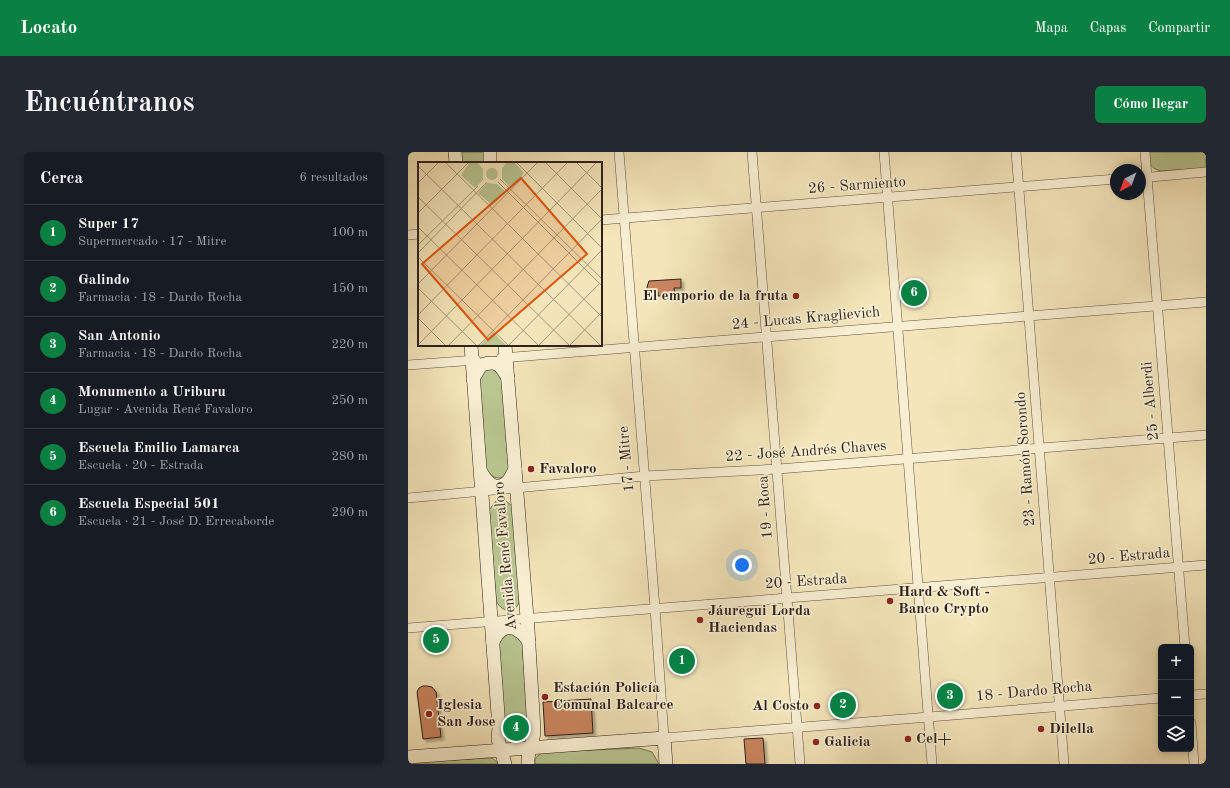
<!DOCTYPE html>
<html lang="es">
<meta charset="utf-8">
<style>
:root{--surface:#171b24;--page:#242831;--text:#f1f3f6;--muted:#9ea1a6;--line:#363941;--accent:#0b8043}
body{margin:0;font-family:"Old Standard TT",serif;background:var(--page);color:var(--text)}
.controls{position:absolute;right:12px;bottom:12px;display:grid;overflow:hidden;border-radius:6px;box-shadow:0 2px 6px #0003}
.controls button{width:36px;height:36px;display:grid;place-items:center;padding:0;border:0;border-bottom:1px solid var(--line);background:var(--surface);color:var(--text);font:20px sans-serif}
.compass{position:absolute;left:702px;top:12px;width:36px;height:36px;border-radius:50%;background:var(--surface);box-shadow:0 2px 6px #0003;rotate:221deg}
.you{position:absolute;left:334px;top:413px;width:14px;height:14px;margin:-10px;border:3px solid #fff;border-radius:50%;background:#1a73e8;box-shadow:0 0 0 6px #1a73e833}
.badge{display:grid;place-items:center;width:26px;height:26px;border-radius:50%;background:var(--accent);color:#fff;font-size:13px;font-weight:700}
.pin{position:absolute;translate:-50% -50%;border:2px solid #fff;box-shadow:0 1px 4px #0006}
.list{margin:0;padding:0;list-style:none}
h2{display:flex;justify-content:space-between;align-items:center;height:52px;margin:0;padding:0 16px;font-size:17px}
h2 small{font-size:13px;font-weight:400;color:var(--muted)}
.list li{display:grid;grid-template-columns:26px 1fr auto;gap:12px;align-items:center;box-sizing:border-box;height:56px;padding:0 16px;border-top:1px solid var(--line)}
.list b{display:block;font-size:15px;white-space:nowrap}
.list p{margin:0;font-size:13px;white-space:nowrap;color:var(--muted)}
.list em{font-size:13px;font-style:normal;color:var(--muted)}
.icon{flex:none;width:22px;height:22px;fill:none;stroke:currentColor;stroke-width:2;stroke-linecap:round;stroke-linejoin:round}
.map{position:relative;flex:none;width:798px;height:612px;overflow:hidden;border-radius:6px}
header{display:flex;align-items:center;gap:24px;box-sizing:border-box;height:56px;padding:0 20px;background:var(--accent);color:#fff}
header strong{font-size:19px}
nav{display:flex;gap:22px;margin-inline-start:auto;font-size:14px}
.intro{display:flex;align-items:center;justify-content:space-between;box-sizing:border-box;height:96px;padding:0 24px}
h1{margin:0;font-size:28px}
.button{padding:10px 18px;border-radius:6px;background:var(--accent);color:#fff;font-size:14px;font-weight:700}
main{display:flex;gap:24px;padding:0 24px}
aside{flex:1;background:var(--surface);border-radius:6px;box-shadow:0 2px 6px #0003}
.map>svg:first-child{display:block}
.green{fill:#b9c691;stroke:#747456}
.building{fill:#c9855e;stroke:#2e211c;filter:url(#shadow)}
.lines{fill:none;stroke-linecap:round;stroke-linejoin:round}
.street-casing{stroke:#605244;stroke-width:10}
.secondary-casing{stroke:#2e211c;stroke-width:14}
.street{stroke:#f8efd2;stroke-width:9}
.secondary{stroke:#f8efd2;stroke-width:13}
.poi-dot{fill:#8f2418;stroke:#f8efd2;stroke-width:1.5}
.labels{text-anchor:middle;dominant-baseline:central;stroke-width:3.5;stroke-linejoin:round;paint-order:stroke}
.street-label{font-size:15px;fill:#2e211c;stroke:#f8efd2}
.poi-label{font-size:15px;font-weight:bold;fill:#2e211c;stroke:#f8efd2;text-anchor:start}
.inset-road{fill:none;stroke:#a5977b;stroke-width:1}
.view{fill:#df560d;fill-opacity:0.15;stroke:#df560d;stroke-width:2}
.inset-edge{fill:none;stroke:#2e211c;stroke-width:2}
</style>
<header>
<strong>Locato</strong>
<nav><a>Mapa</a><a>Capas</a><a>Compartir</a></nav>
</header>
<div class="intro"><h1>Encuéntranos</h1><a class="button">Cómo llegar</a></div>
<main>
<aside>
<h2>Cerca<small>6 resultados</small></h2>
<ul class="list">
<li><span class="badge">1</span><div><b>Super 17</b><p>Supermercado · 17 - Mitre</p></div><em>100 m</em></li>
<li><span class="badge">2</span><div><b>Galindo</b><p>Farmacia · 18 - Dardo Rocha</p></div><em>150 m</em></li>
<li><span class="badge">3</span><div><b>San Antonio</b><p>Farmacia · 18 - Dardo Rocha</p></div><em>220 m</em></li>
<li><span class="badge">4</span><div><b>Monumento a Uriburu</b><p>Lugar · Avenida René Favaloro</p></div><em>250 m</em></li>
<li><span class="badge">5</span><div><b>Escuela Emilio Lamarca</b><p>Escuela · 20 - Estrada</p></div><em>280 m</em></li>
<li><span class="badge">6</span><div><b>Escuela Especial 501</b><p>Escuela · 21 - José D. Errecaborde</p></div><em>290 m</em></li>
</ul>
</aside>
<div class="map">
<svg width="798" height="612" viewBox="0 0 798 612">
<defs>
<filter id="shadow"><feDropShadow dx="3" dy="3" stdDeviation="1" flood-color="#0004"/></filter>
</defs>
<rect width="100%" height="100%" fill="#f4e6ba"/>
<filter id="stains"><feTurbulence type="fractalNoise" baseFrequency=".005" numOctaves="4"/><feColorMatrix values="0 0 0 0 .2 0 0 0 0 .09 0 0 0 0 .02 0 0 0 .5 -.17"/></filter>
<radialGradient id="worn" r=".72"><stop offset=".6" stop-color="#630" stop-opacity="0"/><stop offset="1" stop-color="#630" stop-opacity=".3"/></radialGradient>
<!-- green -->
<g class="green">
<polygon points="52,0 77,0 78,11 53,11"/>
<path d="M741,0H798V16L753,19C741,16 742,11 741,0Z"/>
<path d="M83,216L94,223L102,315L97,325C87,328 84,324 77,317L70,226L78,217Z"/>
<path d="M94,348L98,349L105,355L112,447C109,462 95,462 88,449L81,358L88,349Z"/>
<path d="M102,480L114,487L121,579C114,588 103,589 96,579L89,490L93,485Z"/>
<path d="M231,596L244,600L251,612H127C126,605 132,601 138,600Z"/>
<polygon points="78,606 84,606 91,612 0,612 0,611"/>
</g>
<!-- building -->
<g class="building">
<polygon points="273,127 273,136 266,136 267,143 250,144 250,140 240,140 239,135 241,129"/>
<polygon points="15,534 19,534 24,535 28,540 33,585 15,587 9,540 11,536"/>
<polygon points="183,547 185,581 137,584 135,550"/>
<polygon points="355,586 357,612 338,612 336,587"/>
</g>
<g class="lines">
<defs>
<g id="street">
<polyline points="211,0 247,456 256,586 521,565 753,546"/>
<polyline points="344,0 392,612"/>
<polyline points="476,0 524,612"/>
<polyline points="608,0 656,612"/>
<polyline points="737,0 777,495"/>
<polyline points="732,26 798,20"/>
<polyline points="193,68 708,27"/>
<polyline points="0,83 11,82"/>
<polyline points="93,206 798,150"/>
<polyline points="0,213 68,208"/>
<polyline points="0,346 237,324 370,317 798,283"/>
<polyline points="0,476 798,413"/>
<polyline points="783,543 798,542"/>
<polyline points="783,571 786,612"/>
</g>
<g id="secondary">
<polyline points="47,0 48,11"/>
<polyline points="82,0 82,11"/>
<polyline points="63,193 91,576 90,587 97,612"/>
<path d="M97,193L120,478L126,578C126,591 119,598 120,612"/>
<path d="M65,227L73,213C89,208 92,212 100,226"/>
<path d="M73,320C78,329 87,340 98,331C102,328 105,321 107,317"/>
<path d="M85,490C90,478 101,470 112,480C116,482 118,486 121,490"/>
<polyline points="0,605 256,586 258,612"/>
</g>
</defs>
<!-- street casing -->
<use href="#street" class="street-casing"/>
<!-- secondary casing -->
<use href="#secondary" class="secondary-casing"/>
<!-- street -->
<use href="#street" class="street"/>
<!-- secondary -->
<use href="#secondary" class="secondary"/>
</g>
<!-- markers -->
<g class="poi-dot">
<circle cx="388" cy="144" r="4"/>
<circle cx="123" cy="317" r="4"/>
<circle cx="482" cy="449" r="4"/>
<circle cx="292" cy="468" r="4"/>
<circle cx="137" cy="545" r="4"/>
<circle cx="409" cy="554" r="4"/>
<circle cx="21" cy="562" r="4"/>
<circle cx="633" cy="577" r="4"/>
<circle cx="500" cy="587" r="4"/>
<circle cx="408" cy="590" r="4"/>
</g>
<g class="labels">
<!-- street labels -->
<g class="street-label">
<text transform="translate(449 34) rotate(-4)">26 - Sarmiento</text>
<text transform="translate(398 167) rotate(-5)">24 - Lucas Kraglievich</text>
<text transform="translate(743 249) rotate(-95)">25 - Alberdi</text>
<text transform="translate(398 300) rotate(-4)">22 - José Andrés Chaves</text>
<text transform="translate(219 307) rotate(-95)">17 - Mitre</text>
<text transform="translate(618 307) rotate(-94)">23 - Ramón Sorondo</text>
<text transform="translate(358 355) rotate(-94)">19 - Roca</text>
<text transform="translate(98 404) rotate(-95)">Avenida René Favaloro</text>
<text transform="translate(721 405) rotate(-5)">20 - Estrada</text>
<text transform="translate(398 430) rotate(-4)">20 - Estrada</text>
<text transform="translate(626 540) rotate(-5)">18 - Dardo Rocha</text>
</g>
<!-- poi labels -->
<g class="poi-label">
<text x="380" y="144" text-anchor="end">El emporio de la fruta</text>
<text x="131" y="317">Favaloro</text>
<text x="490" y="440">Hard &amp; Soft -<tspan x="490" dy="17">Banco Crypto</tspan></text>
<text x="300" y="459">Jáuregui Lorda<tspan x="300" dy="17">Haciendas</tspan></text>
<text x="145" y="536">Estación Policía<tspan x="145" dy="17">Comunal Balcarce</tspan></text>
<text x="29" y="553">Iglesia<tspan x="29" dy="17">San Jose</tspan></text>
<text x="401" y="554" text-anchor="end">Al Costo</text>
<text x="641" y="577">Dilella</text>
<text x="508" y="587">Cel+</text>
<text x="416" y="590">Galicia</text>
</g>
</g>
<!-- overview -->
<g transform="translate(10 10)">
<rect width="184" height="184" fill="#f4e6ba"/>
<path d="M52,0H59L65,7V18L57,26L43,13ZM89,0H96L106,11L93,26L84,17V6ZM68 12a6 6 0 1 1 12 0a6 6 0 1 1-12 0ZM69,21L79,22L88,30L74,43L60,31ZM75,170L89,184H61Z" fill="#b9c691"/>
<path class="inset-road" d="M27,0L184,155M98,0L184,86M127,0L184,57M158,0L184,26M0,4L183,184M82,17L184,117M80,20L184,124M0,21L21,0M0,35L152,184M0,51L51,0M0,65L121,184M0,83L60,24M0,91L69,20M0,95L91,184M0,122L120,0M0,126L59,184M0,153L150,0M0,156L28,184M0,183L179,0M30,184L184,27M60,184L184,57M90,184L184,88M120,184L181,122M151,184L184,150"/>
<path class="view" d="M103,16L169,92L70,178L4,102Z"/>
<rect width="184" height="184" class="inset-edge"/>
</g>
<rect width="100%" height="100%" filter="url(#stains)"/>
<rect width="100%" height="100%" fill="url(#worn)"/>
</svg>
<div class="controls">
<button>+</button>
<button>−</button>
<button><svg class="icon" aria-label="layers" viewBox="0 0 24 24"><path d="M12 4l9 5-9 5-9-5zM3 14l9 5 9-5"/></svg></button>
</div>
<svg class="compass" viewBox="-18 -18 36 36"><path d="M0-13l5 13h-10z" fill="#e53935"/><path d="M0 13l5-13h-10z" fill="#9ea1a6"/></svg>
<div class="you"></div>
<div class="pin badge" style="left:274px;top:509px">1</div>
<div class="pin badge" style="left:435px;top:553px">2</div>
<div class="pin badge" style="left:542px;top:544px">3</div>
<div class="pin badge" style="left:108px;top:576px">4</div>
<div class="pin badge" style="left:28px;top:488px">5</div>
<div class="pin badge" style="left:506px;top:141px">6</div>
</div>
</main>
